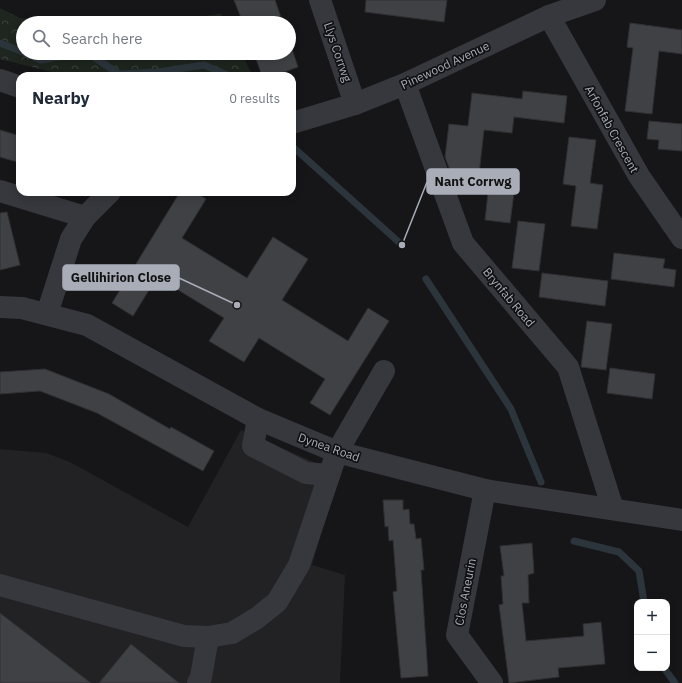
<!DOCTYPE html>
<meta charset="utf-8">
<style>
:root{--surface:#fff;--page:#f2f2f3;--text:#1f2937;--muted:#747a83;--line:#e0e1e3}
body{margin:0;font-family:"IBM Plex Sans",sans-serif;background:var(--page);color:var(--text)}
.controls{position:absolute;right:12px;bottom:12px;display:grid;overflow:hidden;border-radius:8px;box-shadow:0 2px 10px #0003}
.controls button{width:36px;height:36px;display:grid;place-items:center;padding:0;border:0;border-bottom:1px solid var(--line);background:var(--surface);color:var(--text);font:20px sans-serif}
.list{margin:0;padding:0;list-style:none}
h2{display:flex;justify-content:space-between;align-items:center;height:52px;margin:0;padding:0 16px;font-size:17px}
h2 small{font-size:13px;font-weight:400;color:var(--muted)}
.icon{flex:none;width:22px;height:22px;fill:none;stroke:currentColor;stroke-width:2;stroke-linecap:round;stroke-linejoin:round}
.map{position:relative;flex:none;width:682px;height:683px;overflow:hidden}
.search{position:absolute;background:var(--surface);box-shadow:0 2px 10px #0003;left:16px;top:16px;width:280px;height:44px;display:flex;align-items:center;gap:10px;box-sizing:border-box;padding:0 14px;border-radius:22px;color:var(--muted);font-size:15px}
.panel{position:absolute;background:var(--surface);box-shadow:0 2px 10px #0003;left:16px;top:72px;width:280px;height:124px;border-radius:12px}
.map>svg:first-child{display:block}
.built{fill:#222225}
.forest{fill:url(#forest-crowns)}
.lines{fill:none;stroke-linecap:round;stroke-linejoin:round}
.stream{stroke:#2c353c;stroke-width:7}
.building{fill:#404145;stroke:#303034}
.minor{stroke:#37383d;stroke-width:22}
.labels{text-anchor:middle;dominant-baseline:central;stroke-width:3.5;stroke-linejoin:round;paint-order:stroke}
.street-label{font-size:12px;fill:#a8adb8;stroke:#111113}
.leader{fill:none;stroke:#a8adb8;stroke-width:1.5}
.callout-dot{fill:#a8adb8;stroke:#111113;stroke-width:1.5}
.callout{fill:#a8adb8;stroke:#a8adb8;stroke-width:1.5}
.callout-label{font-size:13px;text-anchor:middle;font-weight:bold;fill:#111}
</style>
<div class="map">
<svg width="682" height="683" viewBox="0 0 682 683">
<defs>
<pattern id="forest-crowns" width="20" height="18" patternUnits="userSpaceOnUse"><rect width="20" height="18" fill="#1e261f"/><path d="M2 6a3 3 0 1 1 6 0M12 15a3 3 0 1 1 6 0" fill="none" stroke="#3c433d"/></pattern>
</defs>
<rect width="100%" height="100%" fill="#161618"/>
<!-- built -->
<polygon class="built" points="241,430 339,473 312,565 345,575 340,683 0,683 0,449 46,453 70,462 188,527"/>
<!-- forest -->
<g class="forest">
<polygon points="0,8 20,18 76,23 23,23 23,53 241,53 253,76 192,76 189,74 184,76 62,76 56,73 0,59"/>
<polygon points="221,14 226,23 148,23"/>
</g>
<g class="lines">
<!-- stream -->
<g class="stream">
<polyline points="0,43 23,52"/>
<polyline points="25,53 41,60 80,53"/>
<polyline points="88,53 119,74 158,72 204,65 230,76"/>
<polyline points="293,147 402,245"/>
<polyline points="426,279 511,409 541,482"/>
<polyline points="574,541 619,552 639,571 644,602"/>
<polyline points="664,668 675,683"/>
</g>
</g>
<!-- building -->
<g class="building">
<polygon points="234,0 275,0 283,23 243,23"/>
<polygon points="366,0 447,0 444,22 365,12"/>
<polygon points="630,23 682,30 682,54 659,51 652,114 625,111 633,48 627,47"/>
<polygon points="289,40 298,67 273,76 262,76 254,53 289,53"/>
<polygon points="523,91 567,96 564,123 514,117 512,133 484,130 479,174 450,170 445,157 449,124 468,126 472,93 522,99"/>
<polygon points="649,121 682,124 682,151 658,149 659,140 647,139"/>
<polygon points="0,130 20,136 20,163 0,157"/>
<polygon points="569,137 596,140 590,183 603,185 597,229 571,226 576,186 563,184"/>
<polygon points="490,175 516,178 510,223 485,220"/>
<polygon points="180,192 194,192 206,199 182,238 247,278 273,237 308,259 282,300 348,341 368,308 389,321 330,415 310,403 325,379 259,338 244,362 209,341 224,318 157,277 133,316 112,303"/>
<polygon points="7,212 20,265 0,270 0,213"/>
<polygon points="518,221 545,224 539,271 512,268"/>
<polygon points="614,253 665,259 663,268 676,270 674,287 611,279"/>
<polygon points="542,273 608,281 605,306 539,297"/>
<polygon points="587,321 612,324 606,370 581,367"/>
<polygon points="610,368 655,374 652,399 607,393"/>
<polygon points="45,369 109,394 170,429 171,427 214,451 203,471 97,413 40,391 0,394 0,372"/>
<polygon points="383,500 403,500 403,510 409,509 410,524 414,524 416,539 421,538 424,570 421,570 428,676 401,678 393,592 397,591 393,540 389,541 388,526 385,527"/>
<polygon points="532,543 534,573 528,575 529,603 522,603 526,641 584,636 583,624 601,622 605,664 558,668 559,677 509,683 499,605 503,604 501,576 504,576 500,546"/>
<polygon points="0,613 91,683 0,683"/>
<polygon points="131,644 179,683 99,683"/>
</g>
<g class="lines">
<!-- minor -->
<g class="minor">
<polyline points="320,0 355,104"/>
<polyline points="549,16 639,176 682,238"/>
<polyline points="0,80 20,87"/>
<polyline points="405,84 463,243 568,367 613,509"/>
<polyline points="292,123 355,104 405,84 549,16 595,0"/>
<polyline points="0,191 85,217"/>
<polyline points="0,307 22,308 87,325 258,419 337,452 485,490 682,520"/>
<polyline points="47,314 71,239 85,217 110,192"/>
<polyline points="258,419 253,446 306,473 329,475"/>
<polyline points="485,490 457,635 492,683"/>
<polyline points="0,585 184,636 208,637 232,633 257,618 277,602 299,565 337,452 384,371"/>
<polyline points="198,683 201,677 208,637"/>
</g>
</g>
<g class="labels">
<!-- street labels -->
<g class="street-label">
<text transform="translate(338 52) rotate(71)">Llys Corrwg</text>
<text transform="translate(445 65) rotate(-25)">Pinewood Avenue</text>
<text transform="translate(612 129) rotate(61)">Arfonfab Crescent</text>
<text transform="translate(509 297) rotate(50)">Brynfab Road</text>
<text transform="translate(329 447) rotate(19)">Dynea Road</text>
<text transform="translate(465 592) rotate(-79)">Clos Aneurin</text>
</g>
</g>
<!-- callouts -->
<path class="leader" d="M402 245L427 182M237 305L179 278"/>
<g class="callout-dot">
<circle cx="402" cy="245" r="4"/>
<circle cx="237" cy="305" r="4"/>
</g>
<g class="callout">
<rect x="427" y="169" width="92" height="25" rx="4"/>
<rect x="63" y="265" width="116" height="25" rx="4"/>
</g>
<g class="callout-label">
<text x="473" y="186">Nant Corrwg</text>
<text x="121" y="282">Gellihirion Close</text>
</g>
</svg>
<div class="controls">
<button>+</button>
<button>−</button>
</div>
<div class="search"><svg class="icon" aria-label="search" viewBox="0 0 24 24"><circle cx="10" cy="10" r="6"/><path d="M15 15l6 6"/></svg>Search here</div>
<section class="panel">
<h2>Nearby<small>0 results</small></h2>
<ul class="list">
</ul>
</section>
</div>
